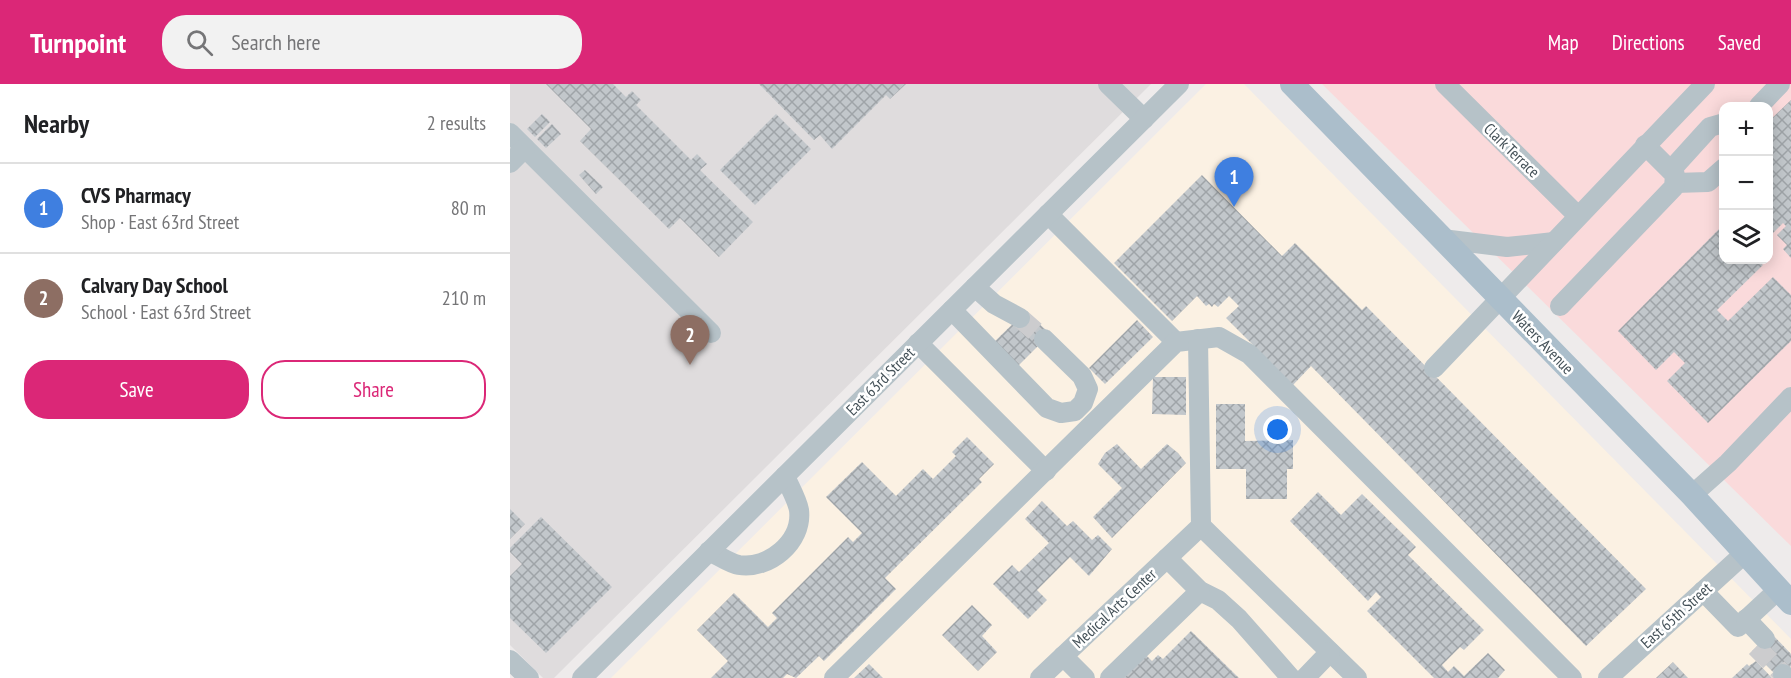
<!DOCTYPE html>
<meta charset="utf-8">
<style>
:root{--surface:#fff;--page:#f2f2f2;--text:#202124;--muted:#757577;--line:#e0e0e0;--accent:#db2777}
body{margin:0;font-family:"PT Sans Narrow",sans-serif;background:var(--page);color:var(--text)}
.controls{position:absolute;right:18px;top:18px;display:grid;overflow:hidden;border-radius:12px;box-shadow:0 3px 15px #0003}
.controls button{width:54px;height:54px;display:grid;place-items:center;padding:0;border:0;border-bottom:2px solid var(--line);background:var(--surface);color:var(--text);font:30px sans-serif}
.you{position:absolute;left:768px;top:346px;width:21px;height:21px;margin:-15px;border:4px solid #fff;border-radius:50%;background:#1a73e8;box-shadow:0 0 0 9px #1a73e833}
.badge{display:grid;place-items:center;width:39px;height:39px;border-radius:50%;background:var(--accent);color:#fff;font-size:20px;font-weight:700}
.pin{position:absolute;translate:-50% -50px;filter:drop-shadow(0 2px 3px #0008)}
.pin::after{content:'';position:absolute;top:32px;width:21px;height:18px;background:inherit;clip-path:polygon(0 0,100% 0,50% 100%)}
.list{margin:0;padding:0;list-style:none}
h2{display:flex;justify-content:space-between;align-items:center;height:78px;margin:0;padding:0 24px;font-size:26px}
h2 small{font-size:20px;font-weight:400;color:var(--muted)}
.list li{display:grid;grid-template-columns:39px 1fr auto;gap:18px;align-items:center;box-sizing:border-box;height:90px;padding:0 24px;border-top:2px solid var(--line)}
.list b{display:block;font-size:22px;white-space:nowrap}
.list p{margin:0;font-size:20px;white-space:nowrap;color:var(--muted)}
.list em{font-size:20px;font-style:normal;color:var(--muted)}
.actions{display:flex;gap:12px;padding:18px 24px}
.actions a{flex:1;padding:14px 0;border:2px solid var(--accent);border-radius:24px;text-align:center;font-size:21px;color:var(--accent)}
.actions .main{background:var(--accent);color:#fff}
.icon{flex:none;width:33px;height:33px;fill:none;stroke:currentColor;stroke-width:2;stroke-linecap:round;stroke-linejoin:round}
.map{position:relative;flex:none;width:1281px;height:594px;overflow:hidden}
header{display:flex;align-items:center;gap:36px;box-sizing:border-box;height:84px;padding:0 30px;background:var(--accent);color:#fff}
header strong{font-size:28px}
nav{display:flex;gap:33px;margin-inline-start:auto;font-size:21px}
.search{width:420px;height:54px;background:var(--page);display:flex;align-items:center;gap:15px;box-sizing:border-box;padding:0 21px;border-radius:24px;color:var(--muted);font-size:22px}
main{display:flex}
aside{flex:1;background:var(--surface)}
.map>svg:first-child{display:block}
.commercial{fill:#fbf1e3}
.education{fill:#dfdcdd}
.medical{fill:#fadadb;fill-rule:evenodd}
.building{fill:url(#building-cross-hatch)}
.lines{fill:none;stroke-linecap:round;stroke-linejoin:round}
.minor-tunnel{stroke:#ccccce;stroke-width:20;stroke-dasharray:20 10;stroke-linecap:butt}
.minor{stroke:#b6c2c8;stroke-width:20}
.major{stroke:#abbecb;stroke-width:24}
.labels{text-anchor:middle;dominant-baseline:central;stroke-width:5;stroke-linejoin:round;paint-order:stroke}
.street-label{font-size:16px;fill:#445158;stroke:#fff}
</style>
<header>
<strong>Turnpoint</strong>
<div class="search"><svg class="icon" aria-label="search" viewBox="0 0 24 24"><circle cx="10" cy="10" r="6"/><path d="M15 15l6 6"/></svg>Search here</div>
<nav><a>Map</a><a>Directions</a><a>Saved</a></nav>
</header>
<main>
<aside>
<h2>Nearby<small>2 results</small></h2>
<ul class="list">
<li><span class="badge" style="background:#3f7fe0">1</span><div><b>CVS Pharmacy</b><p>Shop · East 63rd Street</p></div><em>80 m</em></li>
<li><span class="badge" style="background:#8d6e63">2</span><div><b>Calvary Day School</b><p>School · East 63rd Street</p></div><em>210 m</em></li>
</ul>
<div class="actions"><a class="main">Save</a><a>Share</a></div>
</aside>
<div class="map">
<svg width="1281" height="594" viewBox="0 0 1281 594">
<defs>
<pattern id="building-cross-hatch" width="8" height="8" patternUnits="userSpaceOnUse" patternTransform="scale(1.5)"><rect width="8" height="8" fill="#c2c7cb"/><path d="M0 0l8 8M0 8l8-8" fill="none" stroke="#9fa4a8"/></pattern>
</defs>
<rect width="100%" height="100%" fill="#eeebeb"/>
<!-- commercial -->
<polygon class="commercial" points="696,0 734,0 1281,555 1281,594 101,594"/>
<!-- education -->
<polygon class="education" points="0,0 641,0 44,594 33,594 0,561"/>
<!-- medical -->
<path class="medical" d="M812,0H1281V462ZM1214,22H1258V176H1214Z"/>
<!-- building -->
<g class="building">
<polygon points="36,0 103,0 116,13 122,7 131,16 126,21 181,76 187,70 197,80 190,86 243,138 209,173 170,134 159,145 70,57 81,45"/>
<polygon points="249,0 396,0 380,15 376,11 322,65 310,51 304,56"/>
<polygon points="1281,16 1281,174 1273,165 1277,161 1267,151 1276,142 1273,139 1258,154 1258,38"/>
<polygon points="32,30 40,38 25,53 17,45"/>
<polygon points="266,30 301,65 245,121 210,86"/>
<polygon points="42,40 51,50 36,64 27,55"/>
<polygon points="75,86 93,103 86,110 69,91"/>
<polygon points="692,91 772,172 785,159 852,226 856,222 1136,505 1076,562 801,282 783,301 716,234 729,222 719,212 708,223 704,220 702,223 699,220 696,222 687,212 662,237 604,179"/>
<polygon points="1214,140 1214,176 1247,176 1253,181 1207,226 1218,237 1263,193 1281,211 1281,257 1198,339 1157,297 1175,279 1164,268 1146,286 1108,247"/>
<polygon points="516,227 540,250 504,286 480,262"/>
<polygon points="627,236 643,253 595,300 579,284"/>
<polygon points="643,293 676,293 676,331 642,330"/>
<polygon points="706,320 735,320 735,357 783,356 783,385 777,385 777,415 736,415 736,385 706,385"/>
<polygon points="457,353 484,380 469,395 472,398 375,494 386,505 314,577 309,572 286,594 277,590 273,594 201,594 218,577 187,546 224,509 258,543 267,534 262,529 338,453 343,458 352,449 316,413 352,378 386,412 413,385 423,395 446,372 442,368"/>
<polygon points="607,360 631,385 657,360 668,369 676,379 602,454 583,433 612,404 588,380 595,369"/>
<polygon points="808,408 831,431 852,410 906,463 898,471 974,546 954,566 950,563 932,581 938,588 944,582 954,592 978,569 995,586 988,594 924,594 857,527 871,513 866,508 858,517 780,437"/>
<polygon points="532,417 557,442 563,437 582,456 588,451 602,465 579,492 560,473 527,506 537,516 518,535 483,500 502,481 509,488 539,459 515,435"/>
<polygon points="0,425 15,440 0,455"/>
<polygon points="31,433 102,503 36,569 0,534 0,492 12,480 0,468 0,464"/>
<polygon points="462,521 482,541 472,552 487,568 468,587 432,551"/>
<polygon points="681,547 729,594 614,594 636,571 642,577 648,571 653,575"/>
<polygon points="1261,549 1281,570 1281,582 1269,594 1242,567"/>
<polygon points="1246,577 1262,594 1222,594 1237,580 1239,582"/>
<polygon points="1163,578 1178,594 1146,594"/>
<polygon points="359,580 373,594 344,594"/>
</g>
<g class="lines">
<!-- minor-tunnel -->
<g class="minor-tunnel">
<polyline points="510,234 534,255"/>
<polyline points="1246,563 1273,590"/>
</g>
<!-- minor -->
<g class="minor">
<polyline points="598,0 634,35"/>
<polyline points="935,0 1068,132"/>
<polyline points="1249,22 1270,0"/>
<polyline points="0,49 201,249"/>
<polyline points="0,79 15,64"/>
<polyline points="1161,86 1200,43 1214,39"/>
<polyline points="1165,99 1198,98 1214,84"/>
<polyline points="538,130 666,258"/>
<polyline points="932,155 997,163 1044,158"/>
<polyline points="465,203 484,220 510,234"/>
<polyline points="1050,222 1164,103 1165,91 1135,61"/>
<polyline points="442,226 537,324 551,329 565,327 573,319 578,305 572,292 534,255"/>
<polyline points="408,259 536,387"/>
<polyline points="924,284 1195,0"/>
<polyline points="1182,411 1218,379 1281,313"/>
<polyline points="691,442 847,594"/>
<path d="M199,467C208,471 219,479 229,481C258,486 293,458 289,426C287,415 279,402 275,392"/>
<polyline points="657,474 690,507 708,516 729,535 781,594"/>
<polyline points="1193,507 1228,543 1269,505"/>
<polyline points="1236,535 1255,555"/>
<polyline points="553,572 575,594"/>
<polyline points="0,576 19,594"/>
<polyline points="1273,590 1277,594"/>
<polyline points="72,594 669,0"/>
<polyline points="324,594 666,258 709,253 739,270 1062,594"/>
<polyline points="530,594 691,442 688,255"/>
<polyline points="600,594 690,507"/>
<polyline points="795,594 820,568"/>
<polyline points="1098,594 1235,469"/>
</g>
<!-- major -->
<polyline class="major" points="782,0 1182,411 1281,519"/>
</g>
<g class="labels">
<!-- street labels -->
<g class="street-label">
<text transform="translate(1002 66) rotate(44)">Clark Terrace</text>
<text transform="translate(1033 258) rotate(46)">Waters Avenue</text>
<text transform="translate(370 297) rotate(-45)">East 63rd Street</text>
<text transform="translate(604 524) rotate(-43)">Medical Arts Center</text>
<text transform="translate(1166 531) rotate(-42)">East 65th Street</text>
</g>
</g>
</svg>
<div class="controls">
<button>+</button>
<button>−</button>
<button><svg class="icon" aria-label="layers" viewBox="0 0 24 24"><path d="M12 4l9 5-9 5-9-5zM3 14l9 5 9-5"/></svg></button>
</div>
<div class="you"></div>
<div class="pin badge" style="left:724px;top:123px;background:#3f7fe0">1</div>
<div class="pin badge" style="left:180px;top:281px;background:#8d6e63">2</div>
</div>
</main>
